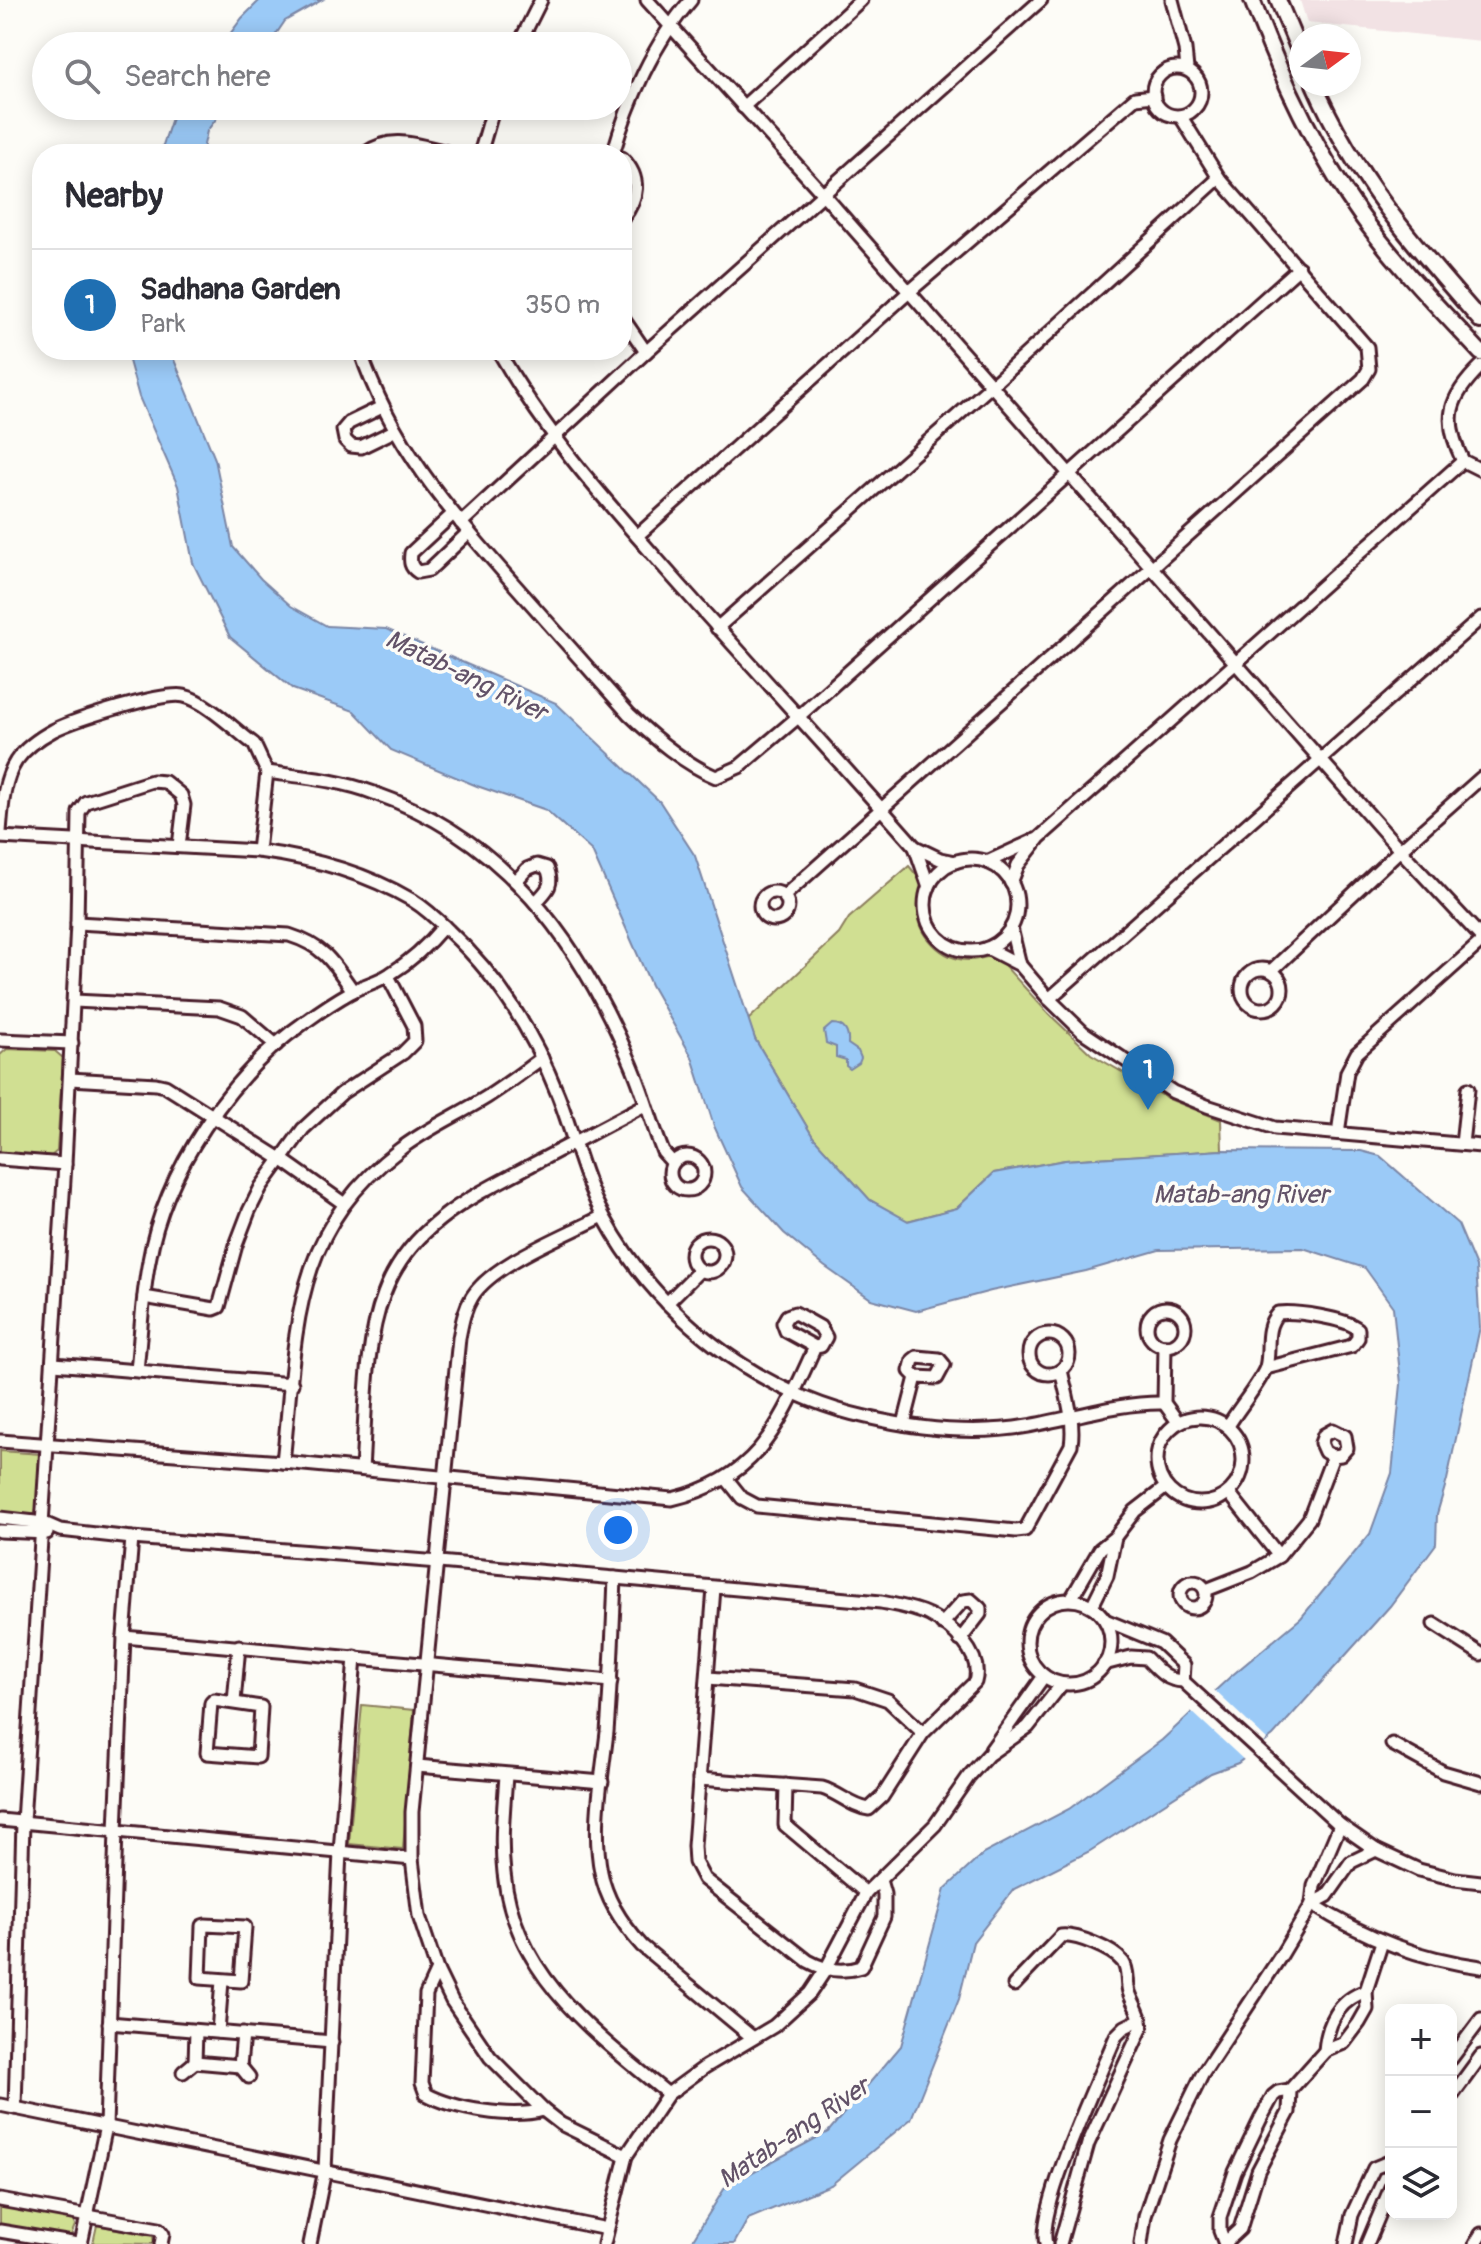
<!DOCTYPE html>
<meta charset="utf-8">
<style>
:root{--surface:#fff;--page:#f7f7f7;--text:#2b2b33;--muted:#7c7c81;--line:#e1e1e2;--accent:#1f6fb2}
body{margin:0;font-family:Pangolin,sans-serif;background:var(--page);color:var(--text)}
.controls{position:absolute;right:24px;bottom:24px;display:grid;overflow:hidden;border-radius:16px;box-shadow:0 4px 20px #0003}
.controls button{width:72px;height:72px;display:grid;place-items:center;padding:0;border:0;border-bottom:2px solid var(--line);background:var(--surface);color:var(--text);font:40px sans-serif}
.compass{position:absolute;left:1289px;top:24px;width:72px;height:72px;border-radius:50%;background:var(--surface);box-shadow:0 4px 20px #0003;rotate:75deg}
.you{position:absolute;left:618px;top:1530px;width:28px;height:28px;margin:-20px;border:6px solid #fff;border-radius:50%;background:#1a73e8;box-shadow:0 0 0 12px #1a73e833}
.badge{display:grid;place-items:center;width:52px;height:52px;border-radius:50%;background:var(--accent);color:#fff;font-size:26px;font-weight:700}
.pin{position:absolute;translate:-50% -66px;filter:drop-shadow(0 2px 4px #0008)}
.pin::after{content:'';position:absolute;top:42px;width:28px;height:24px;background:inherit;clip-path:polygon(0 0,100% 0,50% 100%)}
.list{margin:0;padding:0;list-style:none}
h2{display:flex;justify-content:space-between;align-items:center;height:104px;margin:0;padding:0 32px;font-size:34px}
h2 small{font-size:26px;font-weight:400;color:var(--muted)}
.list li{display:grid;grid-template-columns:52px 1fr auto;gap:24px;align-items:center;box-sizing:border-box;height:112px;padding:0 32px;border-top:2px solid var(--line)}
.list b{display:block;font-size:30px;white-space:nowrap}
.list p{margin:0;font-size:26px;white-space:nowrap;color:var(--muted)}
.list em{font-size:26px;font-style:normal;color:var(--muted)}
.icon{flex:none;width:44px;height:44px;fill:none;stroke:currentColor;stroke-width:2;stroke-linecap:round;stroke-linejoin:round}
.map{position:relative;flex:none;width:1481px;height:2244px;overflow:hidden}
.search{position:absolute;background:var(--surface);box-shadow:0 4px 20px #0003;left:32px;top:32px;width:600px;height:88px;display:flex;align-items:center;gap:20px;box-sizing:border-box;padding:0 28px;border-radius:44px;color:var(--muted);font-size:30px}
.panel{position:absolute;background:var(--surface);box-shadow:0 4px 20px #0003;left:32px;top:144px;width:600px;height:216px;border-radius:32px}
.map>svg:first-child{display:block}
.built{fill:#f2e2e4}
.green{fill:#d0df92;stroke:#8d7f5e;stroke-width:2}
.water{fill:#9bcaf7;stroke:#7b86a5;stroke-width:2}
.pier{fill:#fdfcf7}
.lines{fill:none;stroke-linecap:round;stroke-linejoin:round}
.minor-casing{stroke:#4a1f2b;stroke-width:17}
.tertiary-casing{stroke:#4a1f2b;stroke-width:20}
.minor{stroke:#fdfcf7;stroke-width:11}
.tertiary{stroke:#fdfcf7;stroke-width:14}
.labels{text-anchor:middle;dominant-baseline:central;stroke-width:7;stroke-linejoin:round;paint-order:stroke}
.water-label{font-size:26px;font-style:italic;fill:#625268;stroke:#fdfcf7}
</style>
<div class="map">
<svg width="1481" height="2244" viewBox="0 0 1481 2244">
<rect width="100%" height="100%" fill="#fdfcf7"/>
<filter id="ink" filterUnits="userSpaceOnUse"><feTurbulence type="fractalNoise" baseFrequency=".0125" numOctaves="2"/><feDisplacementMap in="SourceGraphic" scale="16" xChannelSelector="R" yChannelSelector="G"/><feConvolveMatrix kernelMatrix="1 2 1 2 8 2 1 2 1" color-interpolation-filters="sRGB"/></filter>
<g filter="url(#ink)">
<!-- built -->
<polygon class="built" points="1300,0 1481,0 1481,41 1307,23"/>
<!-- green -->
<g class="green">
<path d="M909,866L923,883C921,891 919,900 918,908C917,935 943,961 970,960C978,960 987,957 995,955L1047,1012L1091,1054L1169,1099L1221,1120L1222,1150L1065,1160L994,1173L957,1208L907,1221L870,1200L813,1137L755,1039L748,1020L839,934L849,918Z"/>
<polygon points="7,1049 55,1051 63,1058 57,1151 50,1157 0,1152 0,1055"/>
<polygon points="0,1451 41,1454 37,1515 0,1512"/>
<polygon points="362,1705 414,1710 403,1849 349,1844"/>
<polygon points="0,2206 73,2220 75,2225 70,2238 0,2225"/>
<polygon points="97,2225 153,2236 154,2244 93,2243"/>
</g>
<!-- water -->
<g class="water">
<polygon points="260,0 322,0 285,21 268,46 221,46 242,18"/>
<polygon points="176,106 226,106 207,131 202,154 160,154"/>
<polygon points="126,350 170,350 215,459 233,547 261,579 291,606 327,626 386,629 556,703 660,802 695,856 755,1039 813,1137 870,1200 908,1221 957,1208 994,1173 1065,1160 1222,1150 1361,1151 1380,1156 1458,1224 1476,1267 1480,1327 1447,1480 1437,1514 1436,1544 1390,1606 1273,1736 1238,1763 1211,1773 1090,1851 1014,1889 973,1942 959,1999 911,2119 831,2185 748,2219 734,2244 690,2244 726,2186 828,2132 901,2046 945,1889 983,1854 1069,1809 1162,1740 1230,1677 1301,1618 1370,1534 1392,1473 1401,1384 1393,1307 1365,1268 1303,1248 1159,1250 1086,1271 991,1291 916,1311 871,1299 824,1266 784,1233 742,1187 714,1126 692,1057 651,985 592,851 546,810 477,786 391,750 354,711 293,689 230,637 193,563 178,486 139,397"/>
<path d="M832,1024C845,1024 849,1033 848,1044L858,1051L861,1058L859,1063L850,1069L846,1066V1060L836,1057V1047L826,1043L824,1031Z"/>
</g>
<!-- pier -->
<polygon class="pier" points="1212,1688 1267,1740 1246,1762 1190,1710"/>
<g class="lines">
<defs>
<g id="minor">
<polyline points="647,0 824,195 1400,850 1481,937"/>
<polyline points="1172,0 1185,49 1187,69"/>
<polyline points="518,46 541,0"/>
<circle cx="1177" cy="92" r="24"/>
<polyline points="743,107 861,0"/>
<path d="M364,154C394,132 421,147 455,154"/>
<polyline points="480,154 494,106"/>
<path d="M613,154C628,101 654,42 691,0"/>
<path d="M622,158C642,178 638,199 622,219"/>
<polyline points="622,317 646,352"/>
<path d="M360,350C391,444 448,509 512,582C551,626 590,670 629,714C654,738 683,763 716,777L739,767L798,717L1299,268"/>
<path d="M498,350C542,428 597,491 656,558C741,655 830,750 915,847"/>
<path d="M1481,366C1449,397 1442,419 1463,461L1481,470"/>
<polyline points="382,407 349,423 343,430 345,440 351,446 361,447 394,431"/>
<path d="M453,514L411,553C410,562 410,567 418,572L429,570L469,532"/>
<polyline points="461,523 646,352 1041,0"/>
<polyline points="637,536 909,292 1135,98 1154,96"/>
<polyline points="717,628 991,386 1219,178"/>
<path d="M267,772C303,777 340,780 374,793C504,838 578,939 630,1061C643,1090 651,1122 663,1152L672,1162"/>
<path d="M0,832C2,808 3,781 16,761C25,748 41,737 54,730C74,720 164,691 184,696C206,701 235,730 254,744L267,772L258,851"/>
<path d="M0,837L258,851C312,858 364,872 412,900C425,908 438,920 449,931C499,977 533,1032 558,1095C574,1136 583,1180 605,1219C658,1316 758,1393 866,1417C918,1429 976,1435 1028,1426C1074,1418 1118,1402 1164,1403"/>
<circle cx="971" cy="905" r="46"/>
<polyline points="987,862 1035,840"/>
<path d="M516,881L527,869L537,865L547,868C554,884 548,890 536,902"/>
<polyline points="1011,883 1018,865 1039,838 1463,461"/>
<polyline points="929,887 915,847 940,859 955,862"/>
<circle cx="774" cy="906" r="14"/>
<polyline points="784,896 1363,379 1369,369 1367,347 1219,178 1181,117"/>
<path d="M77,923L289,935C324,946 333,962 353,991"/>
<polyline points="987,948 1020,965 1011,928"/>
<polyline points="1020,965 1049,999 1083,1032 1173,1092 1207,1106 1275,1128 1481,1146"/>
<circle cx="1262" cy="989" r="20"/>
<polyline points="1271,971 1400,850 1481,778"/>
<polyline points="1049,999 1481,618"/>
<polyline points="74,1001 219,1008 242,1016 276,1045"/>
<polyline points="0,1040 72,1043"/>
<polyline points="70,1079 156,1084 165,1086 281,1159 343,1203"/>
<polyline points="1338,1133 1347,1072 1357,1053 1481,942"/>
<polyline points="1462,1144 1468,1089"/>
<circle cx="687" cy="1173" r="17"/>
<polyline points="0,1159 65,1164"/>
<path d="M603,1216C567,1235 493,1263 472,1297C464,1310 462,1323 459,1338L412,1812V1859L419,1916L437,1970L452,2001L490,2057L543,2110L561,2124L626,2156"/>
<circle cx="708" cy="1255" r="17"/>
<polyline points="144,1297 214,1309 219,1307 236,1245 249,1211 261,1187 303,1129 342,1093 403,1053 415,1041 414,1026 388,976"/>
<polyline points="667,1303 700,1270"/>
<circle cx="1166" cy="1327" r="19"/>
<circle cx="1049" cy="1354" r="20"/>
<polyline points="1165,1346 1164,1403 1178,1422"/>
<polyline points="54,1364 292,1384"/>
<path d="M137,1370C141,1334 142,1297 149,1261C164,1172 231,1073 305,1022C320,1011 335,1001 351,992C363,985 378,982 390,974C411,961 428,945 444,926"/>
<circle cx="1200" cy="1460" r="43"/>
<polyline points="904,1424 916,1377 910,1371 913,1360 917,1357 939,1359 944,1365 937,1378 916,1377"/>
<path d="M1228,1426C1236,1412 1262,1380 1266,1367C1271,1349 1263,1329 1278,1313C1296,1311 1345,1318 1358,1329V1338L1352,1346L1266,1368"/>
<path d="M0,1441L283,1462L672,1499C761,1478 780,1422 815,1347L821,1346L826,1337L820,1327L795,1313L787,1316L783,1323L786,1331L815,1347"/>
<path d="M283,1462C297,1337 288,1234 399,1150C426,1129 458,1115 487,1097C506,1085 524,1071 542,1058"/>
<path d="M362,1469C366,1414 364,1346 384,1294C410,1224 475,1195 537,1162C573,1143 609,1124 645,1105"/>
<path d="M726,1478L742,1498L757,1506L1016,1531L1025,1530L1071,1445C1075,1420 1066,1394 1061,1370"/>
<path d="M0,1518L44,1523L60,1530L132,1538L439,1562L881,1602C896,1605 915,1608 929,1615C953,1627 983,1654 975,1682L923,1733L882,1797L869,1809C852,1807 839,1793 822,1788L699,1779"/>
<polyline points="0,1531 47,1533"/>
<polyline points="1279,1556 1309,1519 1333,1456 1341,1455 1347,1448 1345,1436 1333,1430 1324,1435 1321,1443 1325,1452 1333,1456"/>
<path d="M615,1578C613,1630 611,1681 607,1732C602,1777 592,1827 601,1872C606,1900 623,1925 642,1946L753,2038"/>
<circle cx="1193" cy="1595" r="13"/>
<path d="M714,1588L694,1846L695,1862L704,1879L808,1961C824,1970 843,1973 861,1967L884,1917V1894L880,1880"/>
<polyline points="1206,1590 1252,1572 1279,1556 1229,1493"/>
<polyline points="1071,1599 1100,1549 1115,1537 1135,1511 1166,1487"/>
<circle cx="1069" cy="1642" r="42"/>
<polyline points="1092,1606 1107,1576 1115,1537"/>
<polyline points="1105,1620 1161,1643 1184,1665 1183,1681"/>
<polyline points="942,1624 963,1601 971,1600 980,1608 980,1614 960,1640"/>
<polyline points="1434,1624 1481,1654"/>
<polyline points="124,1637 611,1681"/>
<path d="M1104,1664L1131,1657L1146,1658C1159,1671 1165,1680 1183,1681L1340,1825L1376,1850L1419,1870L1455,1879L1481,1882"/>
<polyline points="708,1678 855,1689 888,1700 923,1733"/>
<polygon points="214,1700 261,1707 258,1757 207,1753 211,1703"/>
<polyline points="234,1702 239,1646"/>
<polyline points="1392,1744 1443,1772 1481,1783"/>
<polyline points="991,1750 1044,1676"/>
<polyline points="417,1766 602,1782"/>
<path d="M506,1775C504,1807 500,1840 504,1873C514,1975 595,2034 668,2094"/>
<polyline points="786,1785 785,1825 866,1893"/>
<polyline points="0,1820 412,1859"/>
<path d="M1312,1904C1365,1938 1419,1959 1481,1967"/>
<polyline points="1312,1904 1327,1896 1351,1862 1376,1850"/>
<polygon points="205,1925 245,1927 241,1981 200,1978 202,1926"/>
<path d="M437,1970L426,1994L422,2083L426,2094C454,2109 512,2119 543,2110"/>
<path d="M1014,1985L1061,1936C1076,1934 1113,1949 1123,1962C1129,1971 1126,1982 1129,1992C1133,2004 1141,2014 1142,2027L1088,2144L1060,2244"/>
<polyline points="109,2023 332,2042"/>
<polyline points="196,2031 195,2062 240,2066 243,2034"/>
<polyline points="218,2032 222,1981"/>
<path d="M1325,2051C1327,2023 1339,2000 1366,1991"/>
<polyline points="1451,2059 1481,2019"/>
<polyline points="240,2066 249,2077"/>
<polyline points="183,2072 195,2062"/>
<polyline points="1451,2097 1481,2056"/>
<polyline points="0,2105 607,2229"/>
<polyline points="15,2108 23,1822 65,1164 77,923 79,812 86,802 152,781 165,782 181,795 184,805 179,846"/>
<polyline points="0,2200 159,2229 163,2234 161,2244"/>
<polyline points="0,2231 78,2244"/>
<polyline points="1225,2243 1240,2229 1258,2171 1289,2112 1290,2090"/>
<polyline points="81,2244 106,2126 116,1831 124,1637 132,1538"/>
<polyline points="310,2244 325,2170 340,1852 355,1657"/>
<polyline points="604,2244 626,2156 668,2094 705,2067 774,2026 810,1993 826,1969 866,1893 935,1825 969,1776 988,1755 1028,1727 1062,1684"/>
<path d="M1046,2244C1036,2210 1100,2075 1116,2036L1125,2027L1141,2019"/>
<polyline points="1141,2244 1145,2216 1170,2140 1202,2075 1282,1954 1312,1904 1314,1886 1340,1825"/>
<polyline points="1225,2244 1220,2231 1220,2217 1235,2172 1261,2118 1273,2096 1278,2092 1290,2090 1325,2051 1344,2043 1359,2023 1367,2009 1366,1991 1382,1942"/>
<polyline points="1346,2244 1352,2215 1374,2168 1391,2161"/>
<polyline points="1367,2244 1391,2187"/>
<polyline points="1475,2244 1481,2234"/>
</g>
<g id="tertiary">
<path d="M1252,0C1280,75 1314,149 1360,214C1394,262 1441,310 1481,353"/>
<polyline points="1278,0 1301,55"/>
<path d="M1314,84C1355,178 1414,245 1481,321"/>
</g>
</defs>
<!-- minor casing -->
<use href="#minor" class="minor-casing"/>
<!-- tertiary casing -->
<use href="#tertiary" class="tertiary-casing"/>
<!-- minor -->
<use href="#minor" class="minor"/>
<!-- tertiary -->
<use href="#tertiary" class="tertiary"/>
</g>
</g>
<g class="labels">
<!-- water labels -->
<g class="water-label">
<text transform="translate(466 676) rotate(26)">Matab-ang River</text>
<text x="1241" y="1195">Matab-ang River</text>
<text transform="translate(794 2133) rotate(-34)">Matab-ang River</text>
</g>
</g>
</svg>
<div class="controls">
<button>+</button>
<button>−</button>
<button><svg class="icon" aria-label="layers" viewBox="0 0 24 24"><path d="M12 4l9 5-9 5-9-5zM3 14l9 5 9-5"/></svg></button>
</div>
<svg class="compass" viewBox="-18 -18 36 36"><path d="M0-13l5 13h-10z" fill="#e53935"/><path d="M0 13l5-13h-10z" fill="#7c7c81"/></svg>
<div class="you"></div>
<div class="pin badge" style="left:1148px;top:1110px">1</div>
<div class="search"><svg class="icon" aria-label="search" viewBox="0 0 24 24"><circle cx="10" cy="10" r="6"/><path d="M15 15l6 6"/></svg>Search here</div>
<section class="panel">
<h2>Nearby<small></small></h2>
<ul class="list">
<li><span class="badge">1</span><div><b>Sadhana Garden</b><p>Park</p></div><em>350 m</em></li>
</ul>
</section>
</div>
